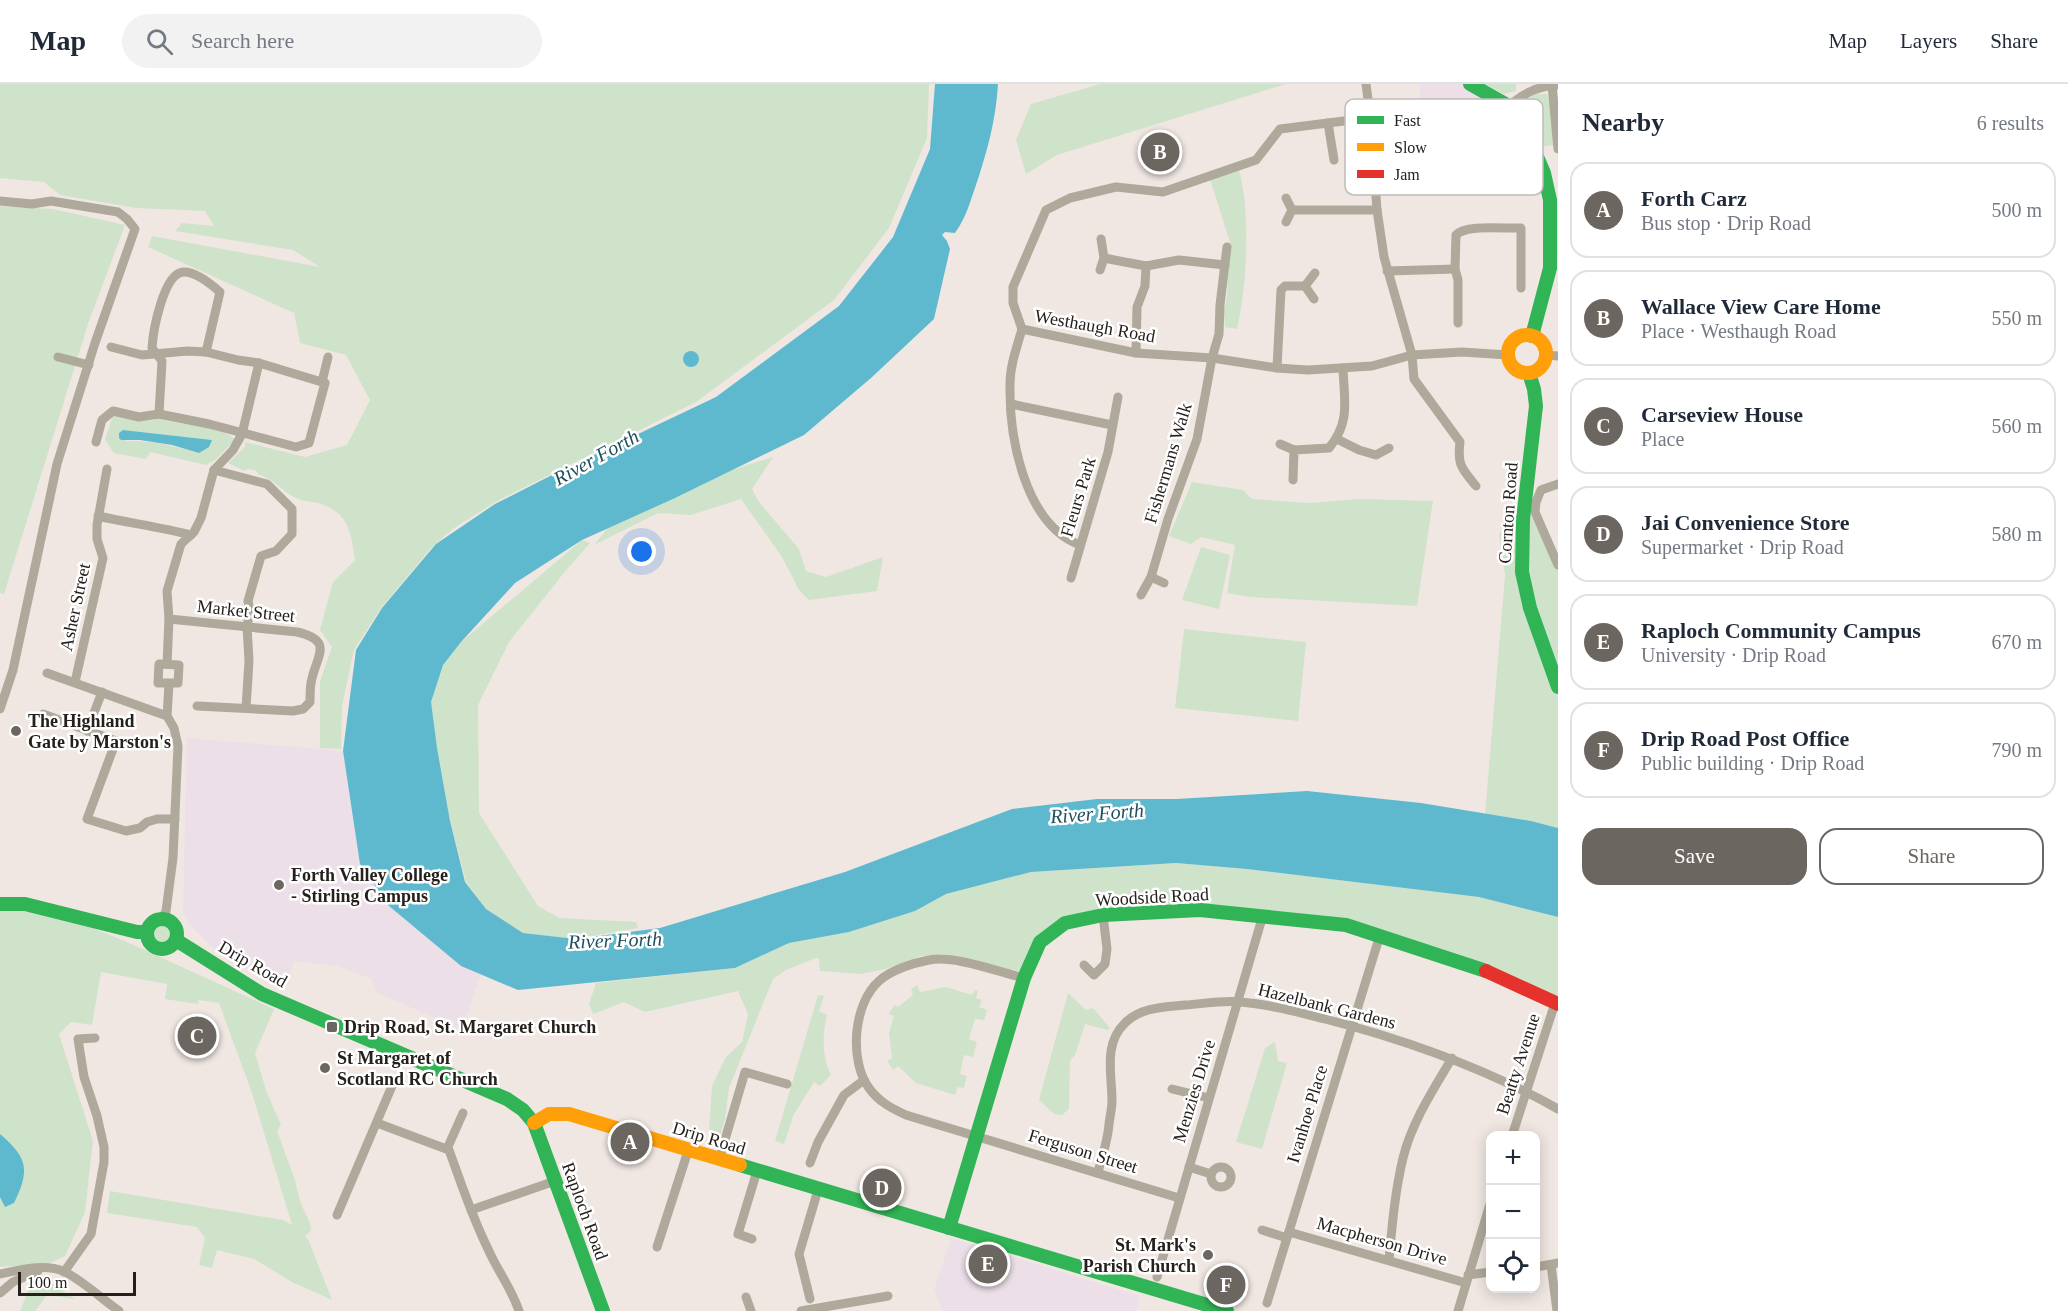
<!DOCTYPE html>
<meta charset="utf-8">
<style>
:root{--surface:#fff;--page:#f2f2f3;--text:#1f2937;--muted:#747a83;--line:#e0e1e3;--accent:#6c6661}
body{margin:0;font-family:"Times New Roman",serif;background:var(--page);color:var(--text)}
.controls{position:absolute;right:18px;bottom:18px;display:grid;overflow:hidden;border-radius:12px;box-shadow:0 3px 15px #0003}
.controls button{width:54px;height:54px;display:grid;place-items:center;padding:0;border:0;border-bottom:2px solid var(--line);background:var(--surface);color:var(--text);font:30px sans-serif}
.scale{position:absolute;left:18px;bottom:15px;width:118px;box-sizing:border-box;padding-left:6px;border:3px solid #25201c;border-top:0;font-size:16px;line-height:21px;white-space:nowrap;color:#25201c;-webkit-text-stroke:4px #fff;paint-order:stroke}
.you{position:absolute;left:642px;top:468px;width:21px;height:21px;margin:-15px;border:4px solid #fff;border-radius:50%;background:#1a73e8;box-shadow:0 0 0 9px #1a73e833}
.badge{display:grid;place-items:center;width:39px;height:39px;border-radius:50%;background:var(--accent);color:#fff;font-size:20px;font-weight:700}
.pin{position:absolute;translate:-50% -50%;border:3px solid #fff;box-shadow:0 2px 6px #0006}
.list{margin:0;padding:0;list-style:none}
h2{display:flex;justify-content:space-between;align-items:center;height:78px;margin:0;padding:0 24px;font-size:26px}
h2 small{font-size:20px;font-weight:400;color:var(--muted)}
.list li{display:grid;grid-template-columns:39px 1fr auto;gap:18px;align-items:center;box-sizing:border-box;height:96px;margin:0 12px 12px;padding:0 12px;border:2px solid var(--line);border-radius:18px}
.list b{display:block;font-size:22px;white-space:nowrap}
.list p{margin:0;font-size:20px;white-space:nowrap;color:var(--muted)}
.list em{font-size:20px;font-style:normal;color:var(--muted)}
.actions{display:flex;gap:12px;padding:18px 24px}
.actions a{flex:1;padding:14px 0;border:2px solid var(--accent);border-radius:18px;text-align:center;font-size:21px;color:var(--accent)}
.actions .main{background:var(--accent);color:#fff}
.icon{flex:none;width:33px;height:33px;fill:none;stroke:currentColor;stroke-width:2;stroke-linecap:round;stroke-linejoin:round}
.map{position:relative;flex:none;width:1558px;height:1227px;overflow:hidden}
header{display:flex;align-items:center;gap:36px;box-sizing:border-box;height:84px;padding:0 30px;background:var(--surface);border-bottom:2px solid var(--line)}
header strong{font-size:28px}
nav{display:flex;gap:33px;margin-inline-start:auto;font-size:21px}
.search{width:420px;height:54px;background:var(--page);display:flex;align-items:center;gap:15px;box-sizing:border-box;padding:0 21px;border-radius:33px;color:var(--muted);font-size:22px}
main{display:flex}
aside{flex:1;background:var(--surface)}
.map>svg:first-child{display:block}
.education{fill:#ecdfe8}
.green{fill:#cfe3cb;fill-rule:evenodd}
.water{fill:#5fb9ce}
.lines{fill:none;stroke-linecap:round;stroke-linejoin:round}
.street{stroke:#afa99b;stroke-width:9}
.fast{stroke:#30b455;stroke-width:14}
.slow{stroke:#ff9f0a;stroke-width:14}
.jam{stroke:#e5322d;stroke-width:14}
.poi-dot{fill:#6c6661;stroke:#fff;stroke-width:2}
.labels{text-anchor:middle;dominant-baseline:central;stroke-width:5;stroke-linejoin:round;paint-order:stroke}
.street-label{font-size:18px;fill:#25201c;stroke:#fff}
.poi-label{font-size:18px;font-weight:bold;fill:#25201c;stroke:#fff;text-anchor:start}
.water-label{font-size:20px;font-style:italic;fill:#1d4f5d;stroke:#fff}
.key{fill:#fff;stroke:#bebcbb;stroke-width:1.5}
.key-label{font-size:16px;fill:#25201c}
</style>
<header>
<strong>Map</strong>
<div class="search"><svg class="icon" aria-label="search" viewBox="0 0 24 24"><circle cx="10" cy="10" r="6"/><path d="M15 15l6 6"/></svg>Search here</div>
<nav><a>Map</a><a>Layers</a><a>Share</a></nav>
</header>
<main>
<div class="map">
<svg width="1558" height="1227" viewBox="0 0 1558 1227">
<rect width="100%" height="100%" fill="#f0e7e2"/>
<!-- education -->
<g class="education">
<polygon points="1420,0 1462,0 1496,23 1522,54 1537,85 1541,109 1417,102"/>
<polygon points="187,654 343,667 360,780 389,822 461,882 481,890 462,946 376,908 372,895 337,882 294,877 284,904 220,871 189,840 183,827"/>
<polygon points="951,1154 1140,1212 1136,1227 942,1227 934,1205"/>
</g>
<!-- green -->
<g class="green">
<path d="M0,0H929L927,54L889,144L834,216L696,318L499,416L454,444L433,462L381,524L354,566L342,622L341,665L320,664V597L332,563L320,546L333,498L355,476C351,450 350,430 321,420C312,417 302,418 294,413C282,407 271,393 259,391L255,386L247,385L244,387L228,379L245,363V358L305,373L347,361L370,316L346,271L300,259L294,229L148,163L152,152L320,183L293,166L175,147L182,139L214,142L205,127L136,124L60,111L44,98L0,94Z"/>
<polygon points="1100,0 1286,0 1057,71 1026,90 1016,56 1031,20"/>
<polygon points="1485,0 1516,0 1516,7 1504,10"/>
<polygon points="1537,10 1547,10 1551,21 1556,61 1539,63 1536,40 1526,20 1528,14"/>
<path d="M1239,86C1251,130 1247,201 1237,245L1225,243L1224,228L1227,213L1230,158L1210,95Z"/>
<polygon points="0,122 53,125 125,141 89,237 4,510 0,509"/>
<path d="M113,331C129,335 143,340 159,334C178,342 223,341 235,356L215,376L206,381L150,368L146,375L114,369L105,356ZM123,346L212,356L199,369C175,362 151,356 126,357Z"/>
<polygon points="773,373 752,405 759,418 799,465 806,487 826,493 883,473 877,507 809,516 799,506 782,473 741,415 691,431 658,429 594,461 608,444 710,393"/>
<polygon points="1192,398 1243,406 1252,415 1309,419 1358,415 1433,417 1417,522 1250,513 1227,509 1235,461 1201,453 1191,460 1169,452"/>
<polygon points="1529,427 1558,486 1558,744 1531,737 1485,730 1505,491 1499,450"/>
<polygon points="582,456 590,459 563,490 509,558 478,621 479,729 538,822 559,834 636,838 638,844 576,855 523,849 486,825 466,798 450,737 437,664 430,618 443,581 461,558"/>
<polygon points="1201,463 1230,471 1219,525 1182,516"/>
<polygon points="1184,545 1306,558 1298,637 1175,624"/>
<polygon points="1176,779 1247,785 1479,813 1558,833 1558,916 1339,838 1184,825 1050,846 1022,888 943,870 921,872 886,885 860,890 820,887 819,874 816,874 786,886 773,895 729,1004 725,1035 719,1055 709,1048 712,1002 726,973 742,958 748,930 738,907 645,928 624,918 593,930 589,920 596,899 735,884 789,859 849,848 915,827 946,810 1031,788"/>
<polygon points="11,823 71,835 129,859 274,925 255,969 266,1006 281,1041 277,1047 294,1093 301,1120 310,1139 311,1146 305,1153 308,1155 332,1216 292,1198 254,1175 217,1166 212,1184 199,1181 205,1154 197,1143 107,1129 110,1107 283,1136 292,1141 252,1009 219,919 198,916 198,920 165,915 167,900 101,888 92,941 71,938 59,950 93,1057 85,1128 65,1172 50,1179 0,1183 0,824"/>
<circle cx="162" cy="850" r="9"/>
<polygon points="917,901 920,908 946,903 972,911 975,906 978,907 976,914 982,916 979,923 987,926 984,936 975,935 969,955 977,958 973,973 964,971 960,990 967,992 964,1004 958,1003 955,1011 916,999 898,982 893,986 887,977 892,974 889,949 894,932 889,930 894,921 898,923 913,911 911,905"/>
<polygon points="1068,909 1086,926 1093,924 1110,944 1108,946 1085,940 1075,971 1070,977 1069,1025 1062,1031 1054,1030 1039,1016"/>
<path d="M818,911L824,912L819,927L827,931C822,949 822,974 831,991L820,1002L814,998L793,1032L784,1060L775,1057Z"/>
<polygon points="1275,958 1278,977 1287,979 1262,1065 1236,1058 1265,964"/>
<polygon points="46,1196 75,1215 47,1211 35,1227 20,1227 28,1207"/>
</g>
<!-- water -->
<g class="water">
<path d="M935,0H998C996,36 987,68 976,101C970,118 966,134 955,149L945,148L942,151L947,157L950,165L934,235L871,294L804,351L675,414L582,456L515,499L461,558L443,581L431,618L437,664L450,737L465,798L486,825L523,849L576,855L660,844L845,788L1012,725L1097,715H1177L1307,707L1421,719L1531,737L1558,744V833L1479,813L1247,785L1176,779L1031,788L946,810L915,827L849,848L789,859L735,884L518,906L461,882L389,822L360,780L343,667L356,566L382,524L436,460L495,420L556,389L716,313L839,222L893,153L930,65Z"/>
<circle cx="691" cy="275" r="8"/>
<polygon points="123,346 212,356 209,363 199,369 172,361 140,356 121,356 119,354 119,349"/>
<path d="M0,1050C28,1074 30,1086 14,1119L5,1123L0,1113Z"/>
</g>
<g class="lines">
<!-- street -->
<g class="street">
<polyline points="1366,0 1369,23"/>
<polyline points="1552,1 1558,65"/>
<path d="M1509,22C1524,9 1538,2 1558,1"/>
<circle cx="1370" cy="33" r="10"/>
<polyline points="1379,34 1412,36"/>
<polyline points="1328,39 1334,76"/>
<path d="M1371,42L1377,126L1384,173L1412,271L1414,295L1460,358C1457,381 1462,385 1476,402"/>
<polyline points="1286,114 1292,126 1286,138"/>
<polyline points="0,117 32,120 51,117 118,128 127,135 135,145 95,259 57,380 13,586 0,625"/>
<polyline points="1292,126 1377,126"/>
<polyline points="1104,174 1146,182 1179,176 1225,181"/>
<polyline points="1100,186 1104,174 1101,155"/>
<polyline points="1387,187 1455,185"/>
<polyline points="1305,202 1315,189"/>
<path d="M1458,239V196L1455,185L1456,151C1466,140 1505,145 1521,144V204"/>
<polyline points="1022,245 1136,269 1212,274 1277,284 1308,286 1372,282 1412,271 1462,268 1508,271"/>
<polyline points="1022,245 1013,219 1013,203 1046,126 1070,114 1116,103 1163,108 1256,76 1280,45 1360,35"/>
<path d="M1022,245C1017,263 1010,281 1010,300C1009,352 1024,440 1080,461"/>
<polyline points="1136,269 1137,223 1145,202 1146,182"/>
<polyline points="1546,271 1558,272"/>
<polyline points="58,273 89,281"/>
<polyline points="1277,284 1281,206 1285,202 1305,202 1314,215"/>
<polyline points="322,298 328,273"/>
<polyline points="1011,320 1112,341"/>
<path d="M159,330L162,277L152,264C153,248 163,190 183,188C195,187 211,200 220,208L206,268"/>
<polyline points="1337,355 1359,366 1376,371 1389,364"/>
<polyline points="96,358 102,336 113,327 139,333 159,330 209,340 296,363 309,359 325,299 259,279 238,276 206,268 188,267 142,271 111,263"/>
<polyline points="1280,360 1294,366"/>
<polyline points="214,386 267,400 292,425 292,450 276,467 261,472 248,517 250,527 247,542 249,577 246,624"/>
<path d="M1293,396L1294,366L1329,364C1351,338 1344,316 1343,284"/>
<polyline points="1558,400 1541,406 1536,418 1535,428 1558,481"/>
<path d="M98,432C129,439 160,443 191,451"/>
<polyline points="1151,493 1164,499"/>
<polyline points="1071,494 1108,368 1118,313"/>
<polyline points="1141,511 1151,493 1168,435 1197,355 1212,274 1219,250 1220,221 1227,163"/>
<path d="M169,535L297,548C336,557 315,573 311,599C310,605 310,612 310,618L303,625L293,627L197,622"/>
<polygon points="159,580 179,581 178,599 158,599"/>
<polyline points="167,580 169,535 167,507 181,460 194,448 201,434 214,386 233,366 242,350 259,279"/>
<polyline points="47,589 167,632 174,644 178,662 173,774 166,827 162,835"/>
<polyline points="75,598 103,474 97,455 97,441 107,385"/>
<polyline points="43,630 116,657 87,735 126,747 140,744 147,738 157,735 175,735"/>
<polyline points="167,632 169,600"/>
<polyline points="87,647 102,608"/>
<polyline points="1084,881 1094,891 1105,880 1107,865 1103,831"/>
<path d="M1024,894C999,888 954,871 929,876C913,879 891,886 879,897C853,920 849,977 869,1004C879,1018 891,1024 906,1031L1179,1114"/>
<polyline points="1172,1005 1209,1014"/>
<path d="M377,1039L449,1066C461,1099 472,1133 488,1165C498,1188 511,1203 519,1227"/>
<polyline points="1512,1052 1555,919"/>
<polyline points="447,1065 463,1029"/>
<polyline points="719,1076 745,988 787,1000"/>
<polyline points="810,1079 818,1058 844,1011 864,996"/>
<polyline points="1189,1083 1211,1090"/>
<circle cx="1221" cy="1093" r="10"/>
<path d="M1098,1088C1102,1073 1108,1056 1109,1040C1110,1032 1112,1024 1112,1017C1112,991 1103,960 1125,939C1141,923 1165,923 1185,921C1203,920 1222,916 1240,918C1268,920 1297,928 1325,935C1406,956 1485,984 1558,1025"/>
<polyline points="471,1126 555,1097"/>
<polyline points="337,1131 392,1002"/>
<polyline points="1262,1146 1287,1154"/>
<polyline points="1289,1148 1466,1199"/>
<polyline points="752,1155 738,1150 757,1087"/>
<polyline points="657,1163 688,1067"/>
<path d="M1389,1176C1392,1142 1395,1107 1403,1074C1412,1038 1433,1006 1452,974"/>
<polyline points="1551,1181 1557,1227"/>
<polyline points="1536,1183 1558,1179"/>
<polyline points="64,1188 91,1150 104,1078 104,1063 97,1032 84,993 78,955 95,954"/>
<path d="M0,1190C20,1186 46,1179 65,1188C83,1197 102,1215 119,1227"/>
<polyline points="1468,1191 1490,1188"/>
<polyline points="1157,1193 1263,831"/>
<polyline points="0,1209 13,1198 38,1187"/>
<polyline points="746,1213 751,1227"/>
<polyline points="810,1215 799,1170 818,1106"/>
<polyline points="1267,1219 1380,851"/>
<polyline points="801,1227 888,1212"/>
<polyline points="1458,1227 1490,1120"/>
</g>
<!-- fast -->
<g class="fast">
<polyline points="1470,0 1509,22 1529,54 1544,89 1550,116 1550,184 1532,252"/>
<polyline points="1529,289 1534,305 1536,322 1523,435 1522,488 1530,524 1558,603"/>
<polyline points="0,820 25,820 137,848 147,848"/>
<circle cx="162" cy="850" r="15"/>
<polyline points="176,856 262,910 507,1015 523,1026 534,1039 603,1227"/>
<polyline points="740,1081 1227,1227"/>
<polyline points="949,1144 1024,894 1040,858 1065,839 1103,831 1200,826 1346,841 1486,887"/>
</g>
<!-- slow -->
<g class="slow">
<circle cx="1527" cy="270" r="19"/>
<polyline points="534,1039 549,1030 569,1030 740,1081"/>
</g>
<!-- jam -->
<polyline class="jam" points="1486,887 1558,920"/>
</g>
<!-- markers -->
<g class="poi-dot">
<circle cx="16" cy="647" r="6"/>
<circle cx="279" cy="801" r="6"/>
<rect x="326" y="937" width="12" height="12" rx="3"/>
<circle cx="325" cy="984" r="6"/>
<circle cx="1208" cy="1171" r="6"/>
</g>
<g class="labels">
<!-- street labels -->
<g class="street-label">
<text transform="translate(1095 242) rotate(10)">Westhaugh Road</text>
<text transform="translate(1168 379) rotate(-73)">Fishermans Walk</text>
<text transform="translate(1078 413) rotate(-73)">Fleurs Park</text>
<text transform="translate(1508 429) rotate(-86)">Cornton Road</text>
<text transform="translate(75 523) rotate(-78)">Asher Street</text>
<text transform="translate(246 527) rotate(6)">Market Street</text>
<text transform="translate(1152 813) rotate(-3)">Woodside Road</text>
<text transform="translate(253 880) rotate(30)">Drip Road</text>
<text transform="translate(1327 922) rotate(14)">Hazelbank Gardens</text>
<text transform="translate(1518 980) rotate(-72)">Beatty Avenue</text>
<text transform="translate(1194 1007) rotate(-73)">Menzies Drive</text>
<text transform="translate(1307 1030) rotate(-73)">Ivanhoe Place</text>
<text transform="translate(709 1054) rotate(17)">Drip Road</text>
<text transform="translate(1083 1067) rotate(17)">Ferguson Street</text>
<text transform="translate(585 1127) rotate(70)">Raploch Road</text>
<text transform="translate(1382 1157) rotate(16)">Macpherson Drive</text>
</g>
<!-- poi labels -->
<g class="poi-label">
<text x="28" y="637">The Highland<tspan x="28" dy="21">Gate by Marston's</tspan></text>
<text x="291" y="791">Forth Valley College<tspan x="291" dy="21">- Stirling Campus</tspan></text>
<text x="344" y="943">Drip Road, St. Margaret Church</text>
<text x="337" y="974">St Margaret of<tspan x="337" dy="21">Scotland RC Church</tspan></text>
<text x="1196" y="1161" text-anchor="end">St. Mark's<tspan x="1196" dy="21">Parish Church</tspan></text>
</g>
<!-- water labels -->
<g class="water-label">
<text transform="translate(596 373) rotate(-29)">River Forth</text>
<text transform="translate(1097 729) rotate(-4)">River Forth</text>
<text transform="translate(615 856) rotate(-2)">River Forth</text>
</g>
</g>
<!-- legend -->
<rect x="1345" y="15" width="198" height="96" rx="9" class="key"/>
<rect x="1357" y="32" width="27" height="8" fill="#30b455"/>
<rect x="1357" y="59" width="27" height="8" fill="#ff9f0a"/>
<rect x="1357" y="86" width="27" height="8" fill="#e5322d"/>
<g class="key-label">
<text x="1394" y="42">Fast</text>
<text x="1394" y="69">Slow</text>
<text x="1394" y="96">Jam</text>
</g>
</svg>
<div class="controls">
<button>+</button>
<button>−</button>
<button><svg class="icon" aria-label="locate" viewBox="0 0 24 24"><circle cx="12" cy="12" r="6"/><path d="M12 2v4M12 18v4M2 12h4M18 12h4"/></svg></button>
</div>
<div class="scale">100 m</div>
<div class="you"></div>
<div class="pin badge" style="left:630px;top:1058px">A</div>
<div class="pin badge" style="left:1160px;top:68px">B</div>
<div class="pin badge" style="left:197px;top:952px">C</div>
<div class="pin badge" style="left:882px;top:1104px">D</div>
<div class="pin badge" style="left:988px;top:1180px">E</div>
<div class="pin badge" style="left:1226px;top:1201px">F</div>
</div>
<aside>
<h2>Nearby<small>6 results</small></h2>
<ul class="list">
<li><span class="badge">A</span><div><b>Forth Carz</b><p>Bus stop · Drip Road</p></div><em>500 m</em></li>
<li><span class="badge">B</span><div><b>Wallace View Care Home</b><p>Place · Westhaugh Road</p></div><em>550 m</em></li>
<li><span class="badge">C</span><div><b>Carseview House</b><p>Place</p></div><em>560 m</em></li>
<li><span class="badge">D</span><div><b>Jai Convenience Store</b><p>Supermarket · Drip Road</p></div><em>580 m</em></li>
<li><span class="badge">E</span><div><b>Raploch Community Campus</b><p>University · Drip Road</p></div><em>670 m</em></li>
<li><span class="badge">F</span><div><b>Drip Road Post Office</b><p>Public building · Drip Road</p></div><em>790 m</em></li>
</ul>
<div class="actions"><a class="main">Save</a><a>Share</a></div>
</aside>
</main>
